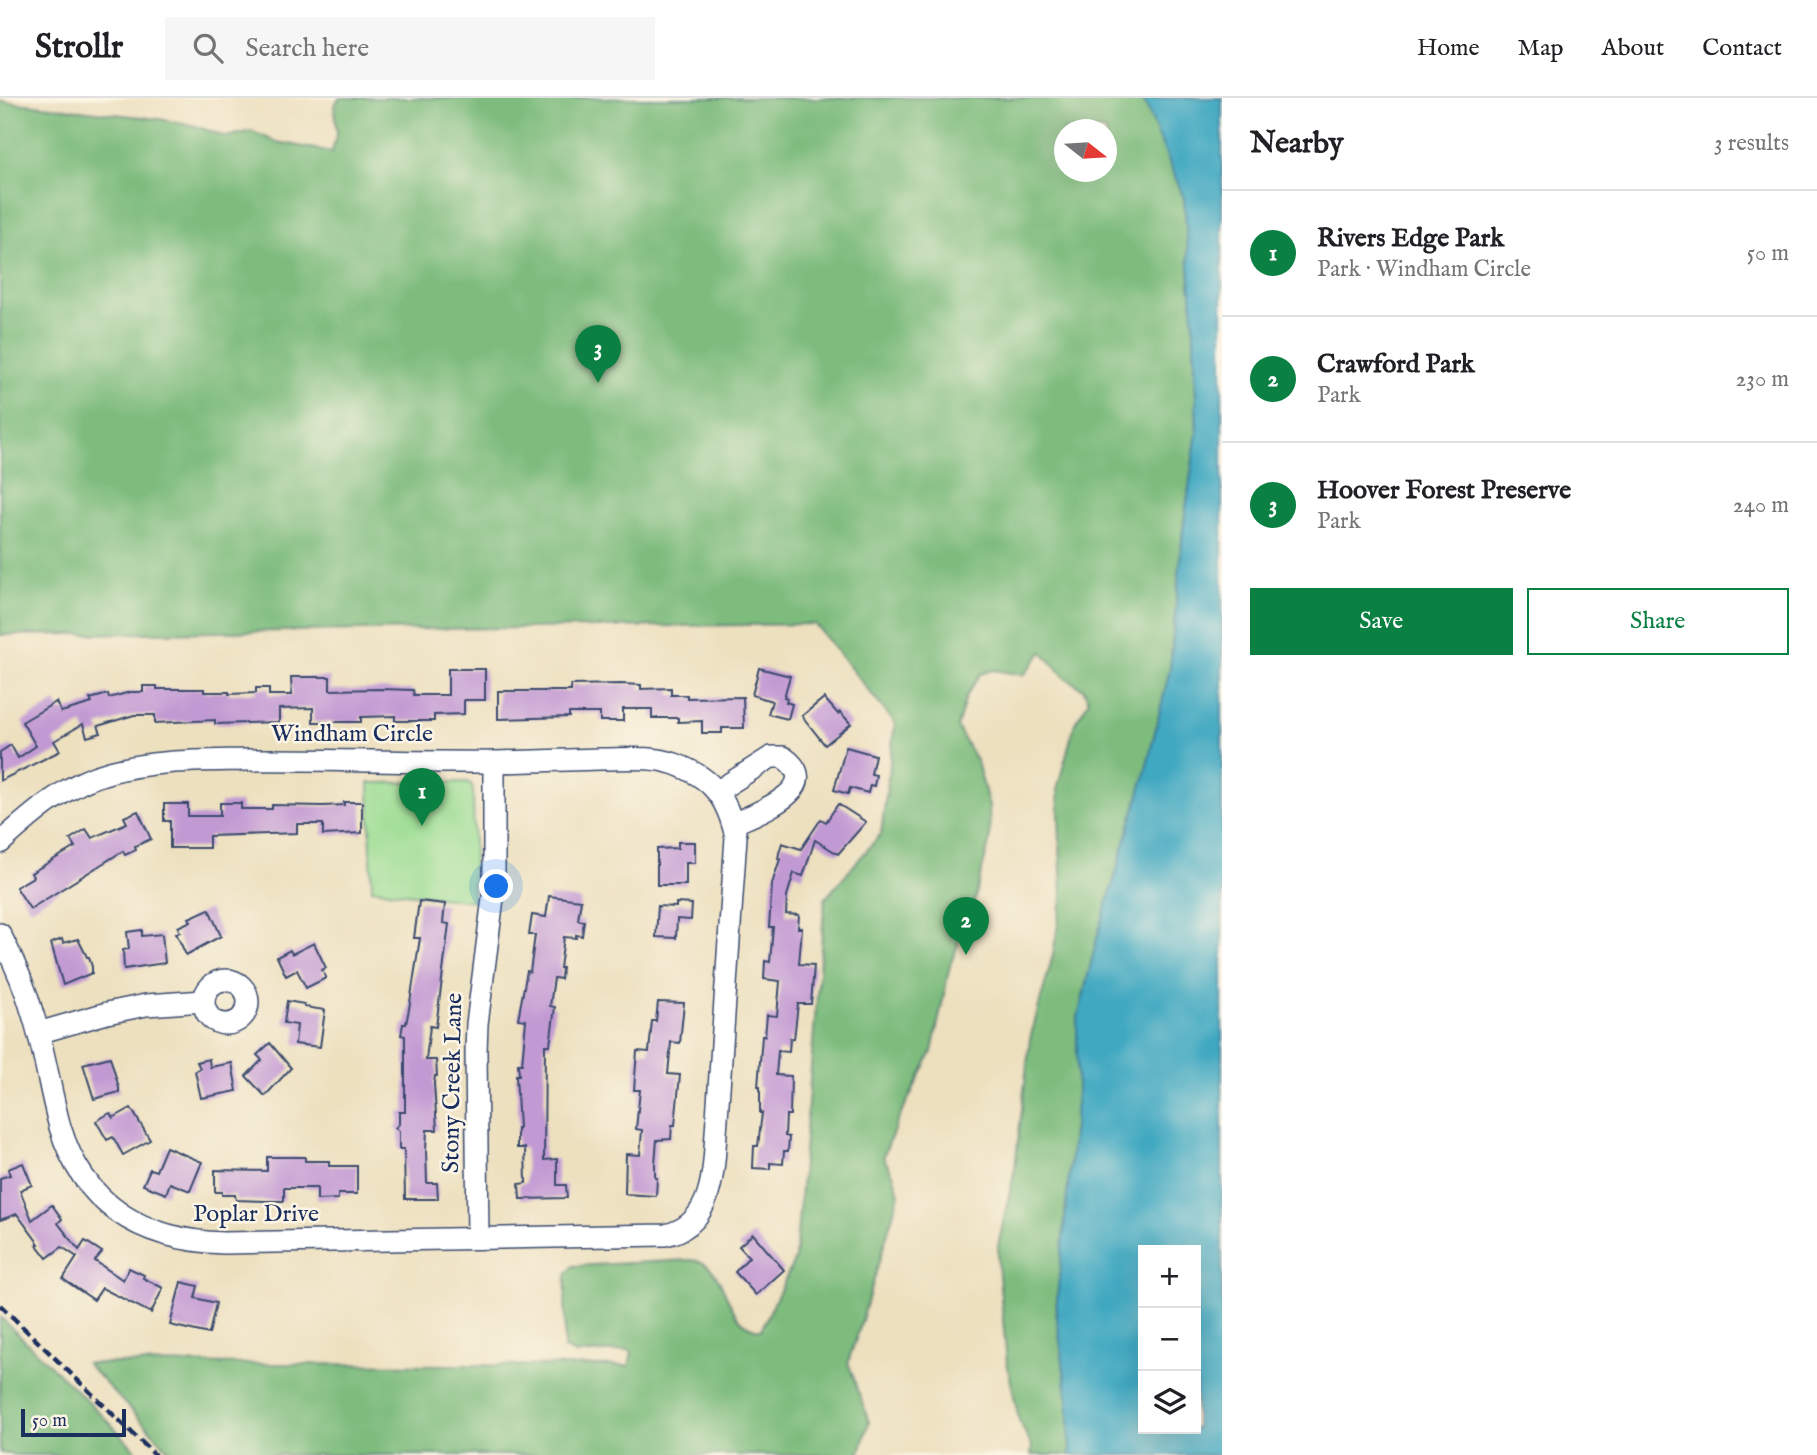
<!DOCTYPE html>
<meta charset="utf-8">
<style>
:root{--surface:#fff;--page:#f6f6f6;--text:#202124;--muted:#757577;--line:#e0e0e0;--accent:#0b8043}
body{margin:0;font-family:"IM FELL English",serif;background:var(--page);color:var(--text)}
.controls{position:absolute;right:21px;bottom:21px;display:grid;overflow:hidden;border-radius:0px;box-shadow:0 7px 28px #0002}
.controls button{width:63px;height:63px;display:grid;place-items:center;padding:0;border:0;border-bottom:2px solid var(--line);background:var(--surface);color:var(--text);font:35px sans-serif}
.compass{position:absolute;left:1054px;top:21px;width:63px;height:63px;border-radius:50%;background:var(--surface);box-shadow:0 7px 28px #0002;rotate:107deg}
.scale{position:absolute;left:21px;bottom:18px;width:105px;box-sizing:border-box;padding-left:7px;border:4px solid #1b2f5e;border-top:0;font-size:19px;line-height:24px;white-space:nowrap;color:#1b2f5e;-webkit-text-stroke:5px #fcf5e5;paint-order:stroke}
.you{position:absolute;left:497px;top:789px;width:24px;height:24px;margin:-18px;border:5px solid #fff;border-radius:50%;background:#1a73e8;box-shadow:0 0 0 10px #1a73e833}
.badge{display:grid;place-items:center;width:46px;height:46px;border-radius:50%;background:var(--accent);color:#fff;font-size:23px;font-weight:700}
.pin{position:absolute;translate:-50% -58px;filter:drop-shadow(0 2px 4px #0008)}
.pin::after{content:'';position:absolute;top:37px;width:24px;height:21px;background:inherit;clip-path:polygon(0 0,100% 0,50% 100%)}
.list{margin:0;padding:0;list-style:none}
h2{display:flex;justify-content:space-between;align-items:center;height:91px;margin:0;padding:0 28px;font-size:30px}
h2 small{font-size:23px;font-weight:400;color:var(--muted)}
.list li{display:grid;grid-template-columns:46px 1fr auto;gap:21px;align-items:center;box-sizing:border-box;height:126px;padding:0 28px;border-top:2px solid var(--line)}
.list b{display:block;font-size:26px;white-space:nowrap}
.list p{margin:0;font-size:23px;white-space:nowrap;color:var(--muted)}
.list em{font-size:23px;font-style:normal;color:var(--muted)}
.actions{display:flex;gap:14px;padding:21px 28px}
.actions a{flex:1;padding:16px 0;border:2px solid var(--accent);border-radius:0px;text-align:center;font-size:24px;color:var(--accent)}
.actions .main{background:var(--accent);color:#fff}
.icon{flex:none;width:38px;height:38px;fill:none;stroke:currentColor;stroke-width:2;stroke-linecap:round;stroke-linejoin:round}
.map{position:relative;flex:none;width:1222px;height:1357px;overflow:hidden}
header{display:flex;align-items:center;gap:42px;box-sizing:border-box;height:98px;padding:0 35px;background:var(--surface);border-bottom:2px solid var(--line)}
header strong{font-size:33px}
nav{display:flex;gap:38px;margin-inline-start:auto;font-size:24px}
.search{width:490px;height:63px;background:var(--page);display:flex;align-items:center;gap:18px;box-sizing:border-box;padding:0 24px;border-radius:0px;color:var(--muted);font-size:26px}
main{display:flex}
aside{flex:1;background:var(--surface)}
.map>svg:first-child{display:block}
.green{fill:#9ddd94;stroke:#5c8679;stroke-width:2}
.forest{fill:#7ebc7e;stroke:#4c766e;stroke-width:2;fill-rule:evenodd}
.water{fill:#41a8c1;stroke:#2e6c90;stroke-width:2;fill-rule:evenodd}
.building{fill:#c29ad3}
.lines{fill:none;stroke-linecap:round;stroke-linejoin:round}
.minor-casing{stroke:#3a4a6d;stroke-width:24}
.minor{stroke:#fff;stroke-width:21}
.rail{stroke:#1b2f5e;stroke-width:4.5;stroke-dasharray:10 5;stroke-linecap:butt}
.labels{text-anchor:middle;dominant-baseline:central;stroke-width:5;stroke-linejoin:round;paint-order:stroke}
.street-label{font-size:24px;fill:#1b2f5e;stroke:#fcf5e5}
</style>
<header>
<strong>Strollr</strong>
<div class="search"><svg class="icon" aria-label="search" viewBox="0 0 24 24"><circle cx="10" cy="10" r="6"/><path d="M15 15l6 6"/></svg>Search here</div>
<nav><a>Home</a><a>Map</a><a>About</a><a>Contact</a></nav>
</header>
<main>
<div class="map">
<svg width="1222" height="1357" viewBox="0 0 1222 1357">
<rect width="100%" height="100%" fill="#fcf5e5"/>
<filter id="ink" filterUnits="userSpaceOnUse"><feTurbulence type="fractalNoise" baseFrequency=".0143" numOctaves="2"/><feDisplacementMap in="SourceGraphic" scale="14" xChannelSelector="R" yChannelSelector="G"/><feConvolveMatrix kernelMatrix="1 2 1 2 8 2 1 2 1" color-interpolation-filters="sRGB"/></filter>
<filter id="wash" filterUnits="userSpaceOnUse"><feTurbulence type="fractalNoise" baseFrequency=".00686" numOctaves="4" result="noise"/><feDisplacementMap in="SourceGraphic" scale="28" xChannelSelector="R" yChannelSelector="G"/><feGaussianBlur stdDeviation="1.57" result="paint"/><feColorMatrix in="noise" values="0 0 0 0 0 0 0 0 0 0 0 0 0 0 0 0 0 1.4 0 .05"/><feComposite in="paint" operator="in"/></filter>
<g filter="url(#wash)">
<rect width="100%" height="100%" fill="#ede0bf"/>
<!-- green -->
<polygon class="green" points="466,684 471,686 473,691 474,765 472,803 372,791 369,685"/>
<!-- forest -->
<g class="forest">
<path d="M340,0H1143L1184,100L1194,235L1197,334L1183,432L1170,571L1145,676L1097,840L1077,924V995L1056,1212L1069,1310L1070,1357H1031L1032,1349L1019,1322L1007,1265L998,1166V1148L1015,1070L1030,941L1053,857L1062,802L1058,688L1075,625L1089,603L1083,591L1065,579L1042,554L1024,577L993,572L980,576L966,599L957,629L977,664L989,708L990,741L973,808L950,867L932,954L898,1022L883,1059L894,1078L899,1096L859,1232L848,1264L869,1324L859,1357H174L86,1265L629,1268L632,1254L629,1252L576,1256L564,1251L566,1177L573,1168L689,1162C731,1161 720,1229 761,1232L795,1161L825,801L881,736L895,625L815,526L0,537V3L159,21L196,28L226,39L251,33L277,44L332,54L337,34L334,7ZM1064,32H1106V74H1064Z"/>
<polygon points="0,1219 107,1322 140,1357 17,1357 0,1355"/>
</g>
<!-- water -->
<path class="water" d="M1143,0H1222V1357H1070L1069,1310L1056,1212L1077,995V924L1097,840L1145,676L1170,571L1183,432L1197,334L1194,235L1184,100ZM1143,1152H1196V1331H1143Z"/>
<g id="blocks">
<!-- building -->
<g class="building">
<polygon points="759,570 790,578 784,599 787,600 786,604 792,606 788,621 768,616 772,603 752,597"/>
<polygon points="448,571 485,571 485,602 464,602 464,616 434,617 434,623 395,623 395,618 361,619 361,624 313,624 313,610 279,611 279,624 215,626 215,622 155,625 155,617 134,617 98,628 101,635 87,639 83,626 54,643 60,653 0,683 0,654 11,647 18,660 36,648 22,624 56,604 61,614 92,605 90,601 108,596 109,600 130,594 143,594 143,588 157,588 157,591 204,591 204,594 229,594 229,596 256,595 256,590 269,590 269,597 292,597 291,579 330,579 330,592 382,591 413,592 414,597 448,597"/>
<polygon points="621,586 641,587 641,591 671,590 671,597 687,597 687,600 743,599 744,630 722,630 722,635 702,635 702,623 678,624 678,620 652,620 652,611 623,611 623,623 600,623 600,615 569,615 569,619 498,621 498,593 571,593 571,587"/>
<polygon points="824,600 838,616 840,614 851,626 825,647 802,618"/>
<polygon points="846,649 875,657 871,676 876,677 874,688 870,687 868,695 850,690 848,696 834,692"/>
<polygon points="344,704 362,704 362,735 323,737 323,726 297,726 297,735 209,738 209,750 170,750 170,723 164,723 164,706 188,706 188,718 220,718 220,705 241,705 241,711 272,711 272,707 323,708 344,707"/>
<polygon points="838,706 866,724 838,756 815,742 803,778 794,775 787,798 786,816 799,817 798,830 802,830 799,866 814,867 811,906 798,906 794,941 790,940 789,954 778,953 776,977 791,978 790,1017 786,1017 785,1038 789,1039 788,1053 784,1053 783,1066 770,1065 770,1071 753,1070 754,1048 758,1048 762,1015 760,1015 760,989 758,989 762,938 765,938 767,917 777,918 780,883 764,881 765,863 770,864 773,829 769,829 772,786 780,761 778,761 779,755 782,745 801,751 821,721 826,724"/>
<polygon points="138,713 151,741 135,748 136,752 125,757 123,753 30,811 16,789 33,779 31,775 75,749 70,741 86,731 92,740 127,725 124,719"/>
<polygon points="678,744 695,744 695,765 686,765 686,787 657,787 657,751 678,750"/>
<polygon points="549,798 581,802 578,822 584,823 582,838 576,837 576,840 564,839 560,870 562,870 561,881 554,880 550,908 555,909 550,947 545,947 544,1062 557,1061 557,1087 566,1087 567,1100 520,1101 519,1086 526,1085 525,1050 517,1050 517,1030 519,1030 516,977 519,977 518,966 522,966 526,922 518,921 527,873 530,874 535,837 529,837 532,817 546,819"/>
<polygon points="419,803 445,806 443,825 449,826 436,929 430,928 426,962 436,962 437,978 435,978 434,985 437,1032 427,1032 426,1051 427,1085 437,1085 438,1101 405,1101 404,1051 399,1051 399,1033 395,1030 399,1026 399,1014 405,1014 405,938 401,937 403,926 406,926 409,911 420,840 414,840"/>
<polygon points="676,805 692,806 691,822 677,821 676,840 656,839 658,808 676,809"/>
<polygon points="209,811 221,838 186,857 176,835 180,834 178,829 191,823 189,820"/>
<polygon points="142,832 142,838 162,836 165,865 124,871 123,852 129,851 127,834"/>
<polygon points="62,841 63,845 78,841 87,859 89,859 92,869 92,875 63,887 51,845"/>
<polygon points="314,845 326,870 322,872 326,880 306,890 297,872 286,878 277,859 290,852 292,856"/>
<polygon points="287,903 304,906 304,909 325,912 320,949 295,946 297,927 284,925"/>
<polygon points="658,904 684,905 680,945 671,944 668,976 680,977 675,1027 672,1027 671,1041 657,1042 655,1065 655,1080 657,1080 656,1098 625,1096 626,1056 640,1057 642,1032 636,1031 640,992 634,992 637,953 649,954 652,923 656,923"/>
<polygon points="270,945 291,970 265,998 246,978 262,962 257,957"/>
<polygon points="110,959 119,990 119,994 94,1001 83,966"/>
<polygon points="209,961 210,969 232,965 237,993 201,1000 195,973 200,970 197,964"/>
<polygon points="131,1010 150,1042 123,1057 113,1039 107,1042 96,1023 110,1015 113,1020"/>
<polygon points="166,1049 202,1064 190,1093 170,1085 166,1096 143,1087 150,1071 156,1073"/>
<polygon points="267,1059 305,1059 305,1063 329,1063 329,1068 357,1068 357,1096 338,1096 338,1101 317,1102 317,1090 284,1090 284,1103 265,1103 236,1102 235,1097 222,1097 222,1094 215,1094 215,1072 267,1073"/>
<polygon points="23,1065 32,1087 20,1092 32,1122 52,1107 62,1121 58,1125 79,1152 85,1143 102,1154 95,1163 123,1182 129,1170 144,1177 143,1180 163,1190 151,1215 102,1190 94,1202 63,1181 77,1159 62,1149 47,1160 37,1147 39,1146 17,1116 0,1122 0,1080 10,1077 8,1071"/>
<polygon points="753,1136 784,1172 756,1197 735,1174 749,1159 739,1148"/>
<polygon points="181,1184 198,1188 195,1200 216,1205 209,1236 170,1227"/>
</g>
</g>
</g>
<g filter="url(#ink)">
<use href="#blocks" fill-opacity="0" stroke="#3a4a6d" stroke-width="2"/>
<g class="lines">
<defs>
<g id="minor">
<path d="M718,693L771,659H783C828,690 756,715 733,726"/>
<path d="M0,745C32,716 67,685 110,674C155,662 200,663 247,662C330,661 413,665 496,664C531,663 566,662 601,661C626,661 652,658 675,666C713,680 727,700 736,739L715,1050C713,1086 707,1129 665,1137L224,1145C144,1142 84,1109 60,1029C50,993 45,955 34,920C26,891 14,863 0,836"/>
<circle cx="226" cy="904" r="22"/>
<polyline points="38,935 107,915 146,907 204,903"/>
<polyline points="478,1140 476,953 477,926 494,792 494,664"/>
</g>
</defs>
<!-- minor casing -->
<use href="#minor" class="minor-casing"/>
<!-- minor -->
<use href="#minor" class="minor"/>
<!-- rail -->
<polyline class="rail" points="0,1207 155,1357"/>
</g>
</g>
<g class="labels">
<!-- street labels -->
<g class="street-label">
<text x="352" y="636">Windham Circle</text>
<text transform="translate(453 985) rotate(-89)">Stony Creek Lane</text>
<text x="256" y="1116">Poplar Drive</text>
</g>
</g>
</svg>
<div class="controls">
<button>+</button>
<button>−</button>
<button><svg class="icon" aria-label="layers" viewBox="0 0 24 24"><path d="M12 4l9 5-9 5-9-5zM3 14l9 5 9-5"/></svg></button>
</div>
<svg class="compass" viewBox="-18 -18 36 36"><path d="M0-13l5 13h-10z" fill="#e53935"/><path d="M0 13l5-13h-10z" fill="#757577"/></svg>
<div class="scale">50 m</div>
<div class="you"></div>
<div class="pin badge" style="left:422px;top:728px">1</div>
<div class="pin badge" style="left:966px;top:857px">2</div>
<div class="pin badge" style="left:598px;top:285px">3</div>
</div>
<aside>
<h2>Nearby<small>3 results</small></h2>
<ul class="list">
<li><span class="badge">1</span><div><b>Rivers Edge Park</b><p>Park · Windham Circle</p></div><em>50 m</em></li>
<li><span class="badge">2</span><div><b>Crawford Park</b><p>Park</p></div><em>230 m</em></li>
<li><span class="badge">3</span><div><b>Hoover Forest Preserve</b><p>Park</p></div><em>240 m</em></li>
</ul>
<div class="actions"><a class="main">Save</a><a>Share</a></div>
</aside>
</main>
